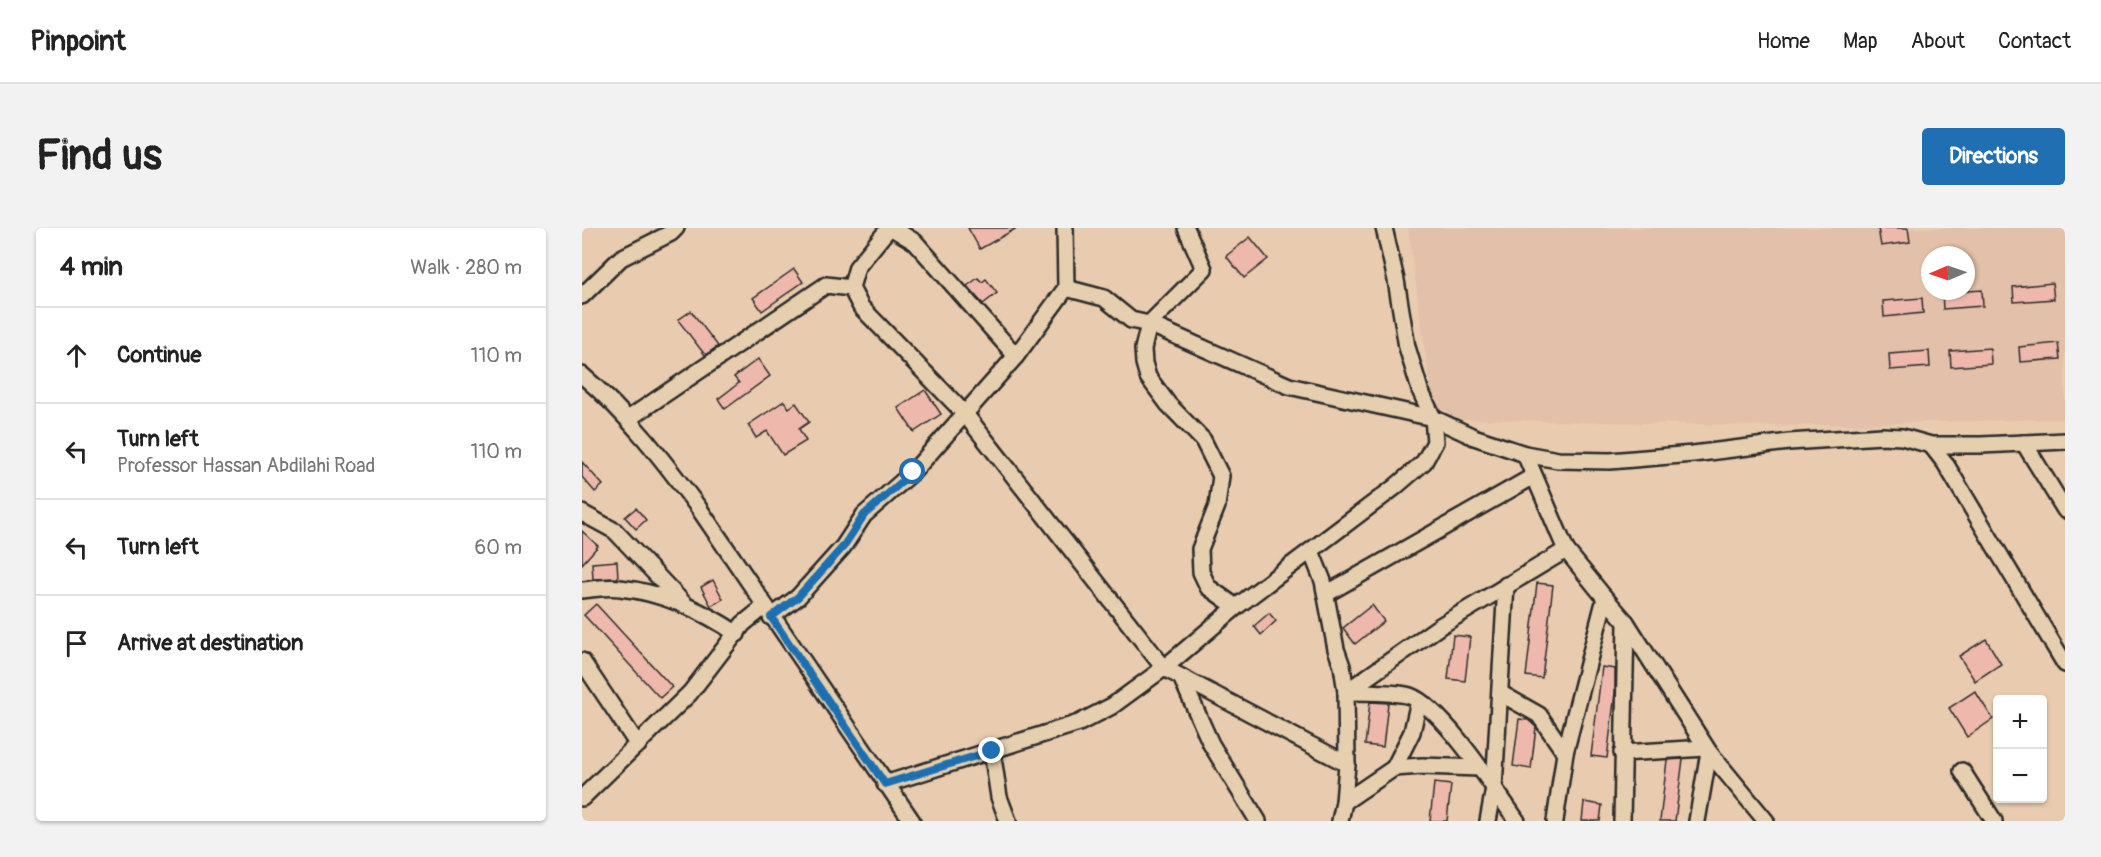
<!DOCTYPE html>
<meta charset="utf-8">
<style>
:root{--surface:#fff;--page:#f2f2f2;--text:#222;--muted:#767676;--line:#e0e0e0;--accent:#1f6fb2}
body{margin:0;font-family:Pangolin,sans-serif;background:var(--page);color:var(--text)}
.controls{position:absolute;right:18px;bottom:18px;display:grid;overflow:hidden;border-radius:6px;box-shadow:0 2px 4px #0004}
.controls button{width:54px;height:54px;display:grid;place-items:center;padding:0;border:0;border-bottom:2px solid var(--line);background:var(--surface);color:var(--text);font:30px sans-serif}
.compass{position:absolute;left:1339px;top:18px;width:54px;height:54px;border-radius:50%;background:var(--surface);box-shadow:0 2px 4px #0004;rotate:268deg}
.stop{position:absolute;width:18px;height:18px;margin:-14px;border:4px solid #1f6fb2;border-radius:50%;background:#fff}
.stop.end{background:#1f6fb2;border-color:#fff;box-shadow:0 2px 6px #0008}
.list{margin:0;padding:0;list-style:none}
h2{display:flex;justify-content:space-between;align-items:center;height:78px;margin:0;padding:0 24px;font-size:26px}
h2 small{font-size:20px;font-weight:400;color:var(--muted)}
.list li{display:grid;grid-template-columns:39px 1fr auto;gap:18px;align-items:center;box-sizing:border-box;height:96px;padding:0 24px;border-top:2px solid var(--line)}
.list b{display:block;font-size:22px;white-space:nowrap}
.list p{margin:0;font-size:20px;white-space:nowrap;color:var(--muted)}
.list em{font-size:20px;font-style:normal;color:var(--muted)}
.icon{flex:none;width:33px;height:33px;fill:none;stroke:currentColor;stroke-width:2;stroke-linecap:round;stroke-linejoin:round}
.map{position:relative;flex:none;width:1483px;height:593px;overflow:hidden;border-radius:6px}
header{display:flex;align-items:center;gap:36px;box-sizing:border-box;height:84px;padding:0 30px;background:var(--surface);border-bottom:2px solid var(--line)}
header strong{font-size:28px}
nav{display:flex;gap:33px;margin-inline-start:auto;font-size:21px}
.intro{display:flex;align-items:center;justify-content:space-between;box-sizing:border-box;height:144px;padding:0 36px}
h1{margin:0;font-size:42px}
.button{padding:15px 27px;border-radius:6px;background:var(--accent);color:#fff;font-size:21px;font-weight:700}
main{display:flex;gap:36px;padding:0 36px}
aside{flex:1;background:var(--surface);border-radius:6px;box-shadow:0 2px 4px #0004}
.map>svg:first-child{display:block}
.built{fill:#e3c0a9;fill-rule:evenodd}
.building{fill:#efb8ad;stroke:#2b2b2b;stroke-width:1.5}
.lines{fill:none;stroke-linecap:round;stroke-linejoin:round}
.minor-casing{stroke:#2b2b2b;stroke-width:20}
.minor{stroke:#e5cfae;stroke-width:15}
.route{stroke:#1f6fb2;stroke-width:8}
</style>
<header>
<strong>Pinpoint</strong>
<nav><a>Home</a><a>Map</a><a>About</a><a>Contact</a></nav>
</header>
<div class="intro"><h1>Find us</h1><a class="button">Directions</a></div>
<main>
<aside>
<h2>4 min<small>Walk · 280 m</small></h2>
<ul class="list">
<li><svg class="icon" aria-label="ahead" viewBox="0 0 24 24"><path d="M12 20V5M6 11l6-6 6 6"/></svg><div><b>Continue</b></div><em>110 m</em></li>
<li><svg class="icon" aria-label="left" viewBox="0 0 24 24"><path d="M17 20v-9H6M10 6l-5 5 5 5"/></svg><div><b>Turn left</b><p>Professor Hassan Abdilahi Road</p></div><em>110 m</em></li>
<li><svg class="icon" aria-label="left" viewBox="0 0 24 24"><path d="M17 20v-9H6M10 6l-5 5 5 5"/></svg><div><b>Turn left</b></div><em>60 m</em></li>
<li><svg class="icon" aria-label="arrive" viewBox="0 0 24 24"><path d="M6 21V4h12l-3 4 3 4H6"/></svg><div><b>Arrive at destination</b></div></li>
</ul>
</aside>
<div class="map">
<svg width="1483" height="593" viewBox="0 0 1483 593">
<rect width="100%" height="100%" fill="#e9ccaf"/>
<filter id="ink" filterUnits="userSpaceOnUse"><feTurbulence type="fractalNoise" baseFrequency=".0167" numOctaves="2"/><feDisplacementMap in="SourceGraphic" scale="12" xChannelSelector="R" yChannelSelector="G"/><feConvolveMatrix kernelMatrix="1 2 1 2 8 2 1 2 1" color-interpolation-filters="sRGB"/></filter>
<g filter="url(#ink)">
<!-- built -->
<path class="built" d="M826,0H1483V191L1191,198L867,191L851,178ZM1348,27H1384V63H1348Z"/>
<!-- building -->
<g class="building">
<polygon points="386,0 435,0 398,21"/>
<polygon points="1296,0 1326,0 1328,14 1299,18"/>
<polygon points="668,9 686,31 662,50 644,28"/>
<polygon points="212,41 221,54 180,83 171,70"/>
<polygon points="396,50 400,54 404,51 415,65 401,76 385,58"/>
<polygon points="1470,55 1472,71 1432,74 1431,59"/>
<polygon points="1400,62 1401,78 1361,81 1360,65"/>
<polygon points="1340,70 1341,85 1302,89 1301,73"/>
<polygon points="109,83 136,118 123,127 96,92"/>
<polygon points="1476,115 1478,131 1438,134 1437,119"/>
<polygon points="1408,120 1409,136 1369,139 1368,123"/>
<polygon points="1347,123 1348,139 1308,142 1307,126"/>
<polygon points="176,131 188,148 143,181 136,171 157,155 152,149"/>
<polygon points="343,162 359,186 332,204 316,180"/>
<polygon points="202,173 207,180 214,175 227,194 217,201 224,213 201,227 185,203 174,210 166,197"/>
<polygon points="0,234 21,257 13,264 0,249"/>
<polygon points="54,280 64,292 54,301 43,289"/>
<polygon points="0,303 16,318 0,336"/>
<polygon points="35,333 36,350 11,351 10,335"/>
<polygon points="131,352 141,371 129,378 119,359"/>
<polygon points="955,355 971,357 960,450 944,448"/>
<polygon points="14,376 90,459 78,470 2,387"/>
<polygon points="790,377 802,393 773,416 761,400"/>
<polygon points="687,385 694,393 679,407 672,398"/>
<polygon points="871,407 888,409 883,453 866,451"/>
<polygon points="1404,411 1419,436 1393,453 1377,428"/>
<polygon points="1020,439 1033,441 1033,465 1025,530 1009,528"/>
<polygon points="1393,463 1411,491 1385,509 1367,480"/>
<polygon points="788,474 806,475 801,519 783,517"/>
<polygon points="937,491 946,492 954,499 949,541 931,538"/>
<polygon points="1101,531 1093,593 1078,593 1085,532"/>
<polygon points="852,555 869,557 865,593 848,593"/>
<polygon points="1002,574 1020,577 1018,593 1000,593"/>
</g>
<g class="lines">
<defs>
<g id="minor">
<polyline points="307,0 275,39 269,60 279,79 383,186 582,440 765,536"/>
<polyline points="310,0 333,14 434,128"/>
<polyline points="604,0 622,41 567,96 561,121 562,135 566,149 586,176 621,212 639,248 635,278 618,321 619,344 626,359 654,379"/>
<polyline points="484,60 522,70 549,92 567,96 707,158 851,190 892,209 943,226 976,232 1028,233 1111,226 1207,214 1300,208 1320,209 1349,217 1399,217 1483,213"/>
<polyline points="0,68 39,30 89,5 94,0"/>
<path d="M0,147C45,185 81,232 116,279L330,593"/>
<polyline points="46,191 244,57 269,60"/>
<polyline points="1442,215 1483,282"/>
<polyline points="1349,217 1363,235 1483,436"/>
<polyline points="943,226 984,322 1023,370 1044,394 1127,524 1184,593"/>
<polyline points="0,285 33,303 103,377"/>
<polyline points="729,323 741,353 754,421 760,438 764,464 765,536 762,574 758,593"/>
<path d="M0,362C12,361 26,358 38,360C79,364 122,383 155,406"/>
<polyline points="744,366 952,248"/>
<polyline points="189,389 216,369 261,319 282,287 331,244 434,128 484,60 483,0"/>
<polyline points="0,433 56,517"/>
<polyline points="599,449 629,516 676,593"/>
<polyline points="764,464 858,398 984,322"/>
<path d="M764,464C778,464 817,464 828,468C861,480 914,563 935,593"/>
<polyline points="918,465 957,487 983,525"/>
<polyline points="410,523 417,569 426,593"/>
<polyline points="1040,525 1124,520"/>
<polyline points="812,540 840,538 897,540"/>
<polyline points="1380,543 1412,593"/>
<polyline points="303,556 497,495 530,478 582,440 654,379 813,259 842,234 853,214 851,190 838,162 825,119 814,52 802,0"/>
<polyline points="0,570 108,465 161,396 182,379"/>
<polyline points="762,574 812,540 830,504 837,473"/>
<polyline points="906,593 912,560 924,357"/>
<polyline points="973,593 983,525 1023,370"/>
<polyline points="1040,593 1044,394"/>
<polyline points="1115,593 1127,524"/>
</g>
</defs>
<!-- minor casing -->
<use href="#minor" class="minor-casing"/>
<!-- minor -->
<use href="#minor" class="minor"/>
</g>
</g>
<g class="lines" filter="url(#ink)">
<!-- route -->
<polyline class="route" points="331,244 282,287 261,319 216,369 189,389 303,556 410,523"/>
</g>
</svg>
<div class="controls">
<button>+</button>
<button>−</button>
</div>
<svg class="compass" viewBox="-18 -18 36 36"><path d="M0-13l5 13h-10z" fill="#e53935"/><path d="M0 13l5-13h-10z" fill="#767676"/></svg>
<div class="stop" style="left:331px;top:244px"></div>
<div class="stop end" style="left:410px;top:523px"></div>
</div>
</main>
